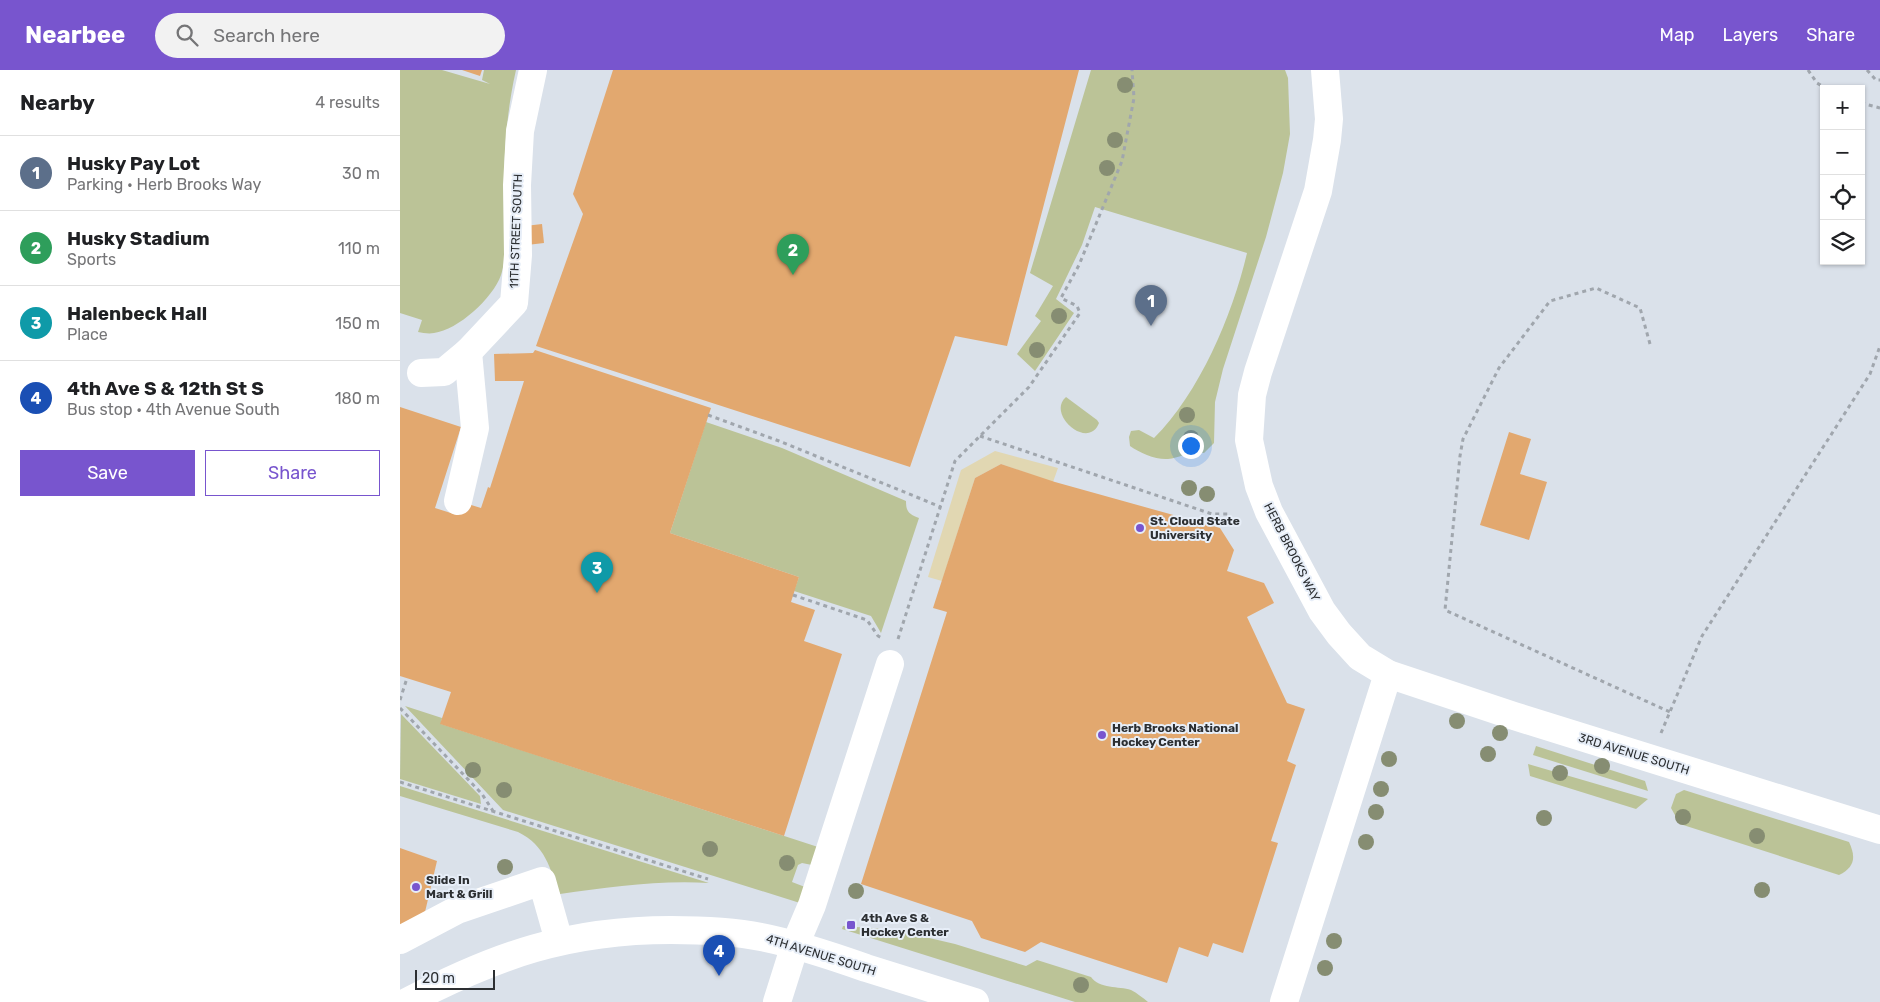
<!DOCTYPE html>
<meta charset="utf-8">
<style>
:root{--surface:#fff;--page:#f2f2f2;--text:#202124;--muted:#757577;--line:#e0e0e0;--accent:#7855ce}
body{margin:0;font-family:Rubik,sans-serif;background:var(--page);color:var(--text)}
.controls{position:absolute;right:15px;top:15px;display:grid;overflow:hidden;border-radius:0px;box-shadow:0 1px 4px #0004}
.controls button{width:45px;height:45px;display:grid;place-items:center;padding:0;border:0;border-bottom:1px solid var(--line);background:var(--surface);color:var(--text);font:25px sans-serif}
.scale{position:absolute;left:15px;bottom:12px;width:80px;box-sizing:border-box;padding-left:5px;border:2px solid #2c2f32;border-top:0;font-size:14px;line-height:18px;white-space:nowrap;color:#2c2f32;-webkit-text-stroke:4px #e7eef8;paint-order:stroke}
.you{position:absolute;left:790px;top:375px;width:18px;height:18px;margin:-12px;border:4px solid #fff;border-radius:50%;background:#1a73e8;box-shadow:0 0 0 8px #1a73e833}
.badge{display:grid;place-items:center;width:32px;height:32px;border-radius:50%;background:var(--accent);color:#fff;font-size:16px;font-weight:700}
.pin{position:absolute;translate:-50% -41px;filter:drop-shadow(0 1px 2px #0008)}
.pin::after{content:'';position:absolute;top:26px;width:18px;height:15px;background:inherit;clip-path:polygon(0 0,100% 0,50% 100%)}
.list{margin:0;padding:0;list-style:none}
h2{display:flex;justify-content:space-between;align-items:center;height:65px;margin:0;padding:0 20px;font-size:21px}
h2 small{font-size:16px;font-weight:400;color:var(--muted)}
.list li{display:grid;grid-template-columns:32px 1fr auto;gap:15px;align-items:center;box-sizing:border-box;height:75px;padding:0 20px;border-top:1px solid var(--line)}
.list b{display:block;font-size:19px;white-space:nowrap}
.list p{margin:0;font-size:16px;white-space:nowrap;color:var(--muted)}
.list em{font-size:16px;font-style:normal;color:var(--muted)}
.actions{display:flex;gap:10px;padding:15px 20px}
.actions a{flex:1;padding:11px 0;border:1px solid var(--accent);border-radius:0px;text-align:center;font-size:18px;color:var(--accent)}
.actions .main{background:var(--accent);color:#fff}
.icon{flex:none;width:28px;height:28px;fill:none;stroke:currentColor;stroke-width:2;stroke-linecap:round;stroke-linejoin:round}
.map{position:relative;flex:none;width:1480px;height:932px;overflow:hidden}
header{display:flex;align-items:center;gap:30px;box-sizing:border-box;height:70px;padding:0 25px;background:var(--accent);color:#fff}
header strong{font-size:24px}
nav{display:flex;gap:28px;margin-inline-start:auto;font-size:18px}
.search{width:350px;height:45px;background:var(--page);display:flex;align-items:center;gap:12px;box-sizing:border-box;padding:0 18px;border-radius:28px;color:var(--muted);font-size:19px}
main{display:flex}
aside{flex:1;background:var(--surface)}
.map>svg:first-child{display:block}
.green{fill:#bbc397}
.sand{fill:#e1d7b2}
.building{fill:#e2a86f}
.lines{fill:none;stroke-linecap:round;stroke-linejoin:round}
.path{stroke:#a0a6ad;stroke-width:3;stroke-dasharray:4 4;stroke-linecap:butt}
.minor{stroke:#fff;stroke-width:28}
.tree{fill:#868d72}
.poi-dot{fill:#7855ce;stroke:#e7eef8;stroke-width:2}
.labels{text-anchor:middle;dominant-baseline:central;stroke-width:4;stroke-linejoin:round;paint-order:stroke}
.street-label{font-size:12px;fill:#2c2f32;stroke:#e7eef8}
.poi-label{font-size:12px;font-weight:bold;fill:#2c2f32;stroke:#e7eef8;text-anchor:start}
</style>
<header>
<strong>Nearbee</strong>
<div class="search"><svg class="icon" aria-label="search" viewBox="0 0 24 24"><circle cx="10" cy="10" r="6"/><path d="M15 15l6 6"/></svg>Search here</div>
<nav><a>Map</a><a>Layers</a><a>Share</a></nav>
</header>
<main>
<aside>
<h2>Nearby<small>4 results</small></h2>
<ul class="list">
<li><span class="badge" style="background:#5c6f8a">1</span><div><b>Husky Pay Lot</b><p>Parking · Herb Brooks Way</p></div><em>30 m</em></li>
<li><span class="badge" style="background:#2e9e5b">2</span><div><b>Husky Stadium</b><p>Sports</p></div><em>110 m</em></li>
<li><span class="badge" style="background:#0f9aa8">3</span><div><b>Halenbeck Hall</b><p>Place</p></div><em>150 m</em></li>
<li><span class="badge" style="background:#1a4fb4">4</span><div><b>4th Ave S &amp; 12th St S</b><p>Bus stop · 4th Avenue South</p></div><em>180 m</em></li>
</ul>
<div class="actions"><a class="main">Save</a><a>Share</a></div>
</aside>
<div class="map">
<svg width="1480" height="932" viewBox="0 0 1480 932">
<rect width="100%" height="100%" fill="#dae1ea"/>
<!-- green -->
<g class="green">
<path d="M0,0H42L90,14L82,10L84,0H116C107,39 104,81 104,122C103,149 110,179 101,205C93,228 58,260 34,263C29,264 23,263 18,262L22,250L0,243Z"/>
<path d="M691,0H885L888,8L890,64L883,103L866,167L823,299L815,332L814,373L804,383C792,380 780,388 768,389C756,390 740,383 730,376L729,367L731,361L739,360L754,368C799,324 833,244 847,183L695,137L682,175L656,229L674,243L635,301L617,284L641,251L635,246L653,216L630,203Z"/>
<path d="M666,327L697,350L699,353C688,381 646,344 666,327Z"/>
<path d="M306,352L382,378L506,431C506,442 509,444 519,448L481,563L471,546L394,521L399,507L270,463Z"/>
<polygon points="5,636 42,648 41,654 418,777 412,795 402,793 398,795 392,812 405,817 400,833 103,740"/>
<polygon points="1,644 80,726 81,734 0,709"/>
<polygon points="1136,676 1245,711 1248,721 1133,685"/>
<polygon points="1128,694 1248,729 1236,739 1130,706"/>
<path d="M0,716L309,813C259,810 209,817 160,824C149,797 146,776 118,762L0,726Z"/>
<path d="M1284,720L1449,772C1456,787 1455,797 1439,805L1280,754L1271,738L1276,724Z"/>
<path d="M443,856L495,860L555,874L626,896L637,890L691,907C699,919 719,916 731,920C737,923 743,928 748,932H675L442,859Z"/>
</g>
<!-- sand -->
<polygon class="sand" points="595,381 658,398 653,412 601,394 575,408 542,511 528,507 561,400"/>
<!-- building -->
<g class="building">
<polygon points="62,0 82,0 80,6"/>
<polygon points="213,0 679,0 607,276 555,266 510,397 136,276 183,144 173,124"/>
<polygon points="142,154 144,173 127,175 125,156"/>
<polygon points="135,280 311,338 270,463 399,507 391,532 415,540 404,571 442,584 384,766 40,654 51,622 0,606 0,337 61,357 35,438 54,444 58,431 81,438 88,417 90,418 124,311 95,311 94,284 133,283"/>
<polygon points="1109,362 1131,369 1120,404 1147,412 1129,470 1080,455"/>
<polygon points="601,394 655,412 820,458 834,480 827,501 864,513 874,533 847,547 887,633 905,639 887,691 896,695 871,771 878,773 843,883 813,873 808,887 779,877 767,913 641,872 625,882 581,868 572,851 461,814 547,542 533,538 575,408"/>
<polygon points="0,778 37,791 25,842 0,855"/>
</g>
<g class="lines">
<!-- path -->
<g class="path">
<polyline points="1408,0 1417,13 1427,19"/>
<polyline points="1467,0 1476,10 1480,10"/>
<polyline points="1461,33 1480,38"/>
<polyline points="1250,274 1240,238 1196,218 1150,231 1099,298 1063,369 1060,386 1045,540 1270,642"/>
<polyline points="308,345 379,371 541,437"/>
<polyline points="580,366 812,444 829,444"/>
<polyline points="393,525 467,550 478,566 482,568"/>
<polyline points="498,569 555,391 629,317 680,243 677,236 661,228 679,195 722,91 734,28 732,0"/>
<polyline points="0,630 7,608"/>
<polyline points="0,638 82,724 93,741"/>
<polyline points="1261,663 1302,566 1470,304 1480,276"/>
<polyline points="0,712 308,809"/>
</g>
<!-- minor -->
<g class="minor">
<polyline points="925,0 929,49 927,70 918,121 858,302 852,325 849,370 859,416 869,442 922,541 939,564 960,587 988,604 1114,646 1480,760"/>
<polyline points="21,303 44,302 68,282 114,233 118,185 117,115 120,61 133,0"/>
<polyline points="58,431 75,358 68,282"/>
<polyline points="0,870 57,840 142,811 159,871"/>
<path d="M7,932C96,885 169,860 271,860C301,860 331,861 361,867C397,874 432,886 466,898C502,909 539,921 575,932"/>
<polyline points="377,932 395,875 412,835 490,594"/>
<polyline points="884,932 988,604"/>
</g>
</g>
<!-- trees -->
<g class="tree">
<circle cx="725" cy="15" r="8"/>
<circle cx="715" cy="70" r="8"/>
<circle cx="707" cy="98" r="8"/>
<circle cx="659" cy="246" r="8"/>
<circle cx="637" cy="280" r="8"/>
<circle cx="787" cy="345" r="8"/>
<circle cx="791" cy="368" r="8"/>
<circle cx="789" cy="418" r="8"/>
<circle cx="807" cy="424" r="8"/>
<circle cx="1057" cy="651" r="8"/>
<circle cx="1100" cy="663" r="8"/>
<circle cx="1088" cy="684" r="8"/>
<circle cx="989" cy="689" r="8"/>
<circle cx="1202" cy="696" r="8"/>
<circle cx="73" cy="700" r="8"/>
<circle cx="1160" cy="703" r="8"/>
<circle cx="981" cy="719" r="8"/>
<circle cx="104" cy="720" r="8"/>
<circle cx="976" cy="742" r="8"/>
<circle cx="1283" cy="747" r="8"/>
<circle cx="1144" cy="748" r="8"/>
<circle cx="1357" cy="766" r="8"/>
<circle cx="966" cy="772" r="8"/>
<circle cx="310" cy="779" r="8"/>
<circle cx="387" cy="793" r="8"/>
<circle cx="105" cy="797" r="8"/>
<circle cx="1362" cy="820" r="8"/>
<circle cx="456" cy="821" r="8"/>
<circle cx="934" cy="871" r="8"/>
<circle cx="925" cy="898" r="8"/>
<circle cx="681" cy="915" r="8"/>
</g>
<!-- markers -->
<g class="poi-dot">
<circle cx="740" cy="458" r="5"/>
<circle cx="702" cy="665" r="5"/>
<circle cx="16" cy="817" r="5"/>
<rect x="446" y="850" width="10" height="10" rx="2.5"/>
</g>
<g class="labels">
<!-- street labels -->
<g class="street-label">
<text transform="translate(116 161) rotate(-88)">11TH STREET SOUTH</text>
<text transform="translate(892 482) rotate(63)">HERB BROOKS WAY</text>
<text transform="translate(1234 684) rotate(17)">3RD AVENUE SOUTH</text>
<text transform="translate(421 885) rotate(17)">4TH AVENUE SOUTH</text>
</g>
<!-- poi labels -->
<g class="poi-label">
<text x="750" y="451">St. Cloud State<tspan x="750" dy="14">University</tspan></text>
<text x="712" y="658">Herb Brooks National<tspan x="712" dy="14">Hockey Center</tspan></text>
<text x="26" y="810">Slide In<tspan x="26" dy="14">Mart &amp; Grill</tspan></text>
<text x="461" y="848">4th Ave S &amp;<tspan x="461" dy="14">Hockey Center</tspan></text>
</g>
</g>
</svg>
<div class="controls">
<button>+</button>
<button>−</button>
<button><svg class="icon" aria-label="locate" viewBox="0 0 24 24"><circle cx="12" cy="12" r="6"/><path d="M12 2v4M12 18v4M2 12h4M18 12h4"/></svg></button>
<button><svg class="icon" aria-label="layers" viewBox="0 0 24 24"><path d="M12 4l9 5-9 5-9-5zM3 14l9 5 9-5"/></svg></button>
</div>
<div class="scale">20 m</div>
<div class="you"></div>
<div class="pin badge" style="left:751px;top:256px;background:#5c6f8a">1</div>
<div class="pin badge" style="left:393px;top:205px;background:#2e9e5b">2</div>
<div class="pin badge" style="left:197px;top:523px;background:#0f9aa8">3</div>
<div class="pin badge" style="left:319px;top:906px;background:#1a4fb4">4</div>
</div>
</main>
